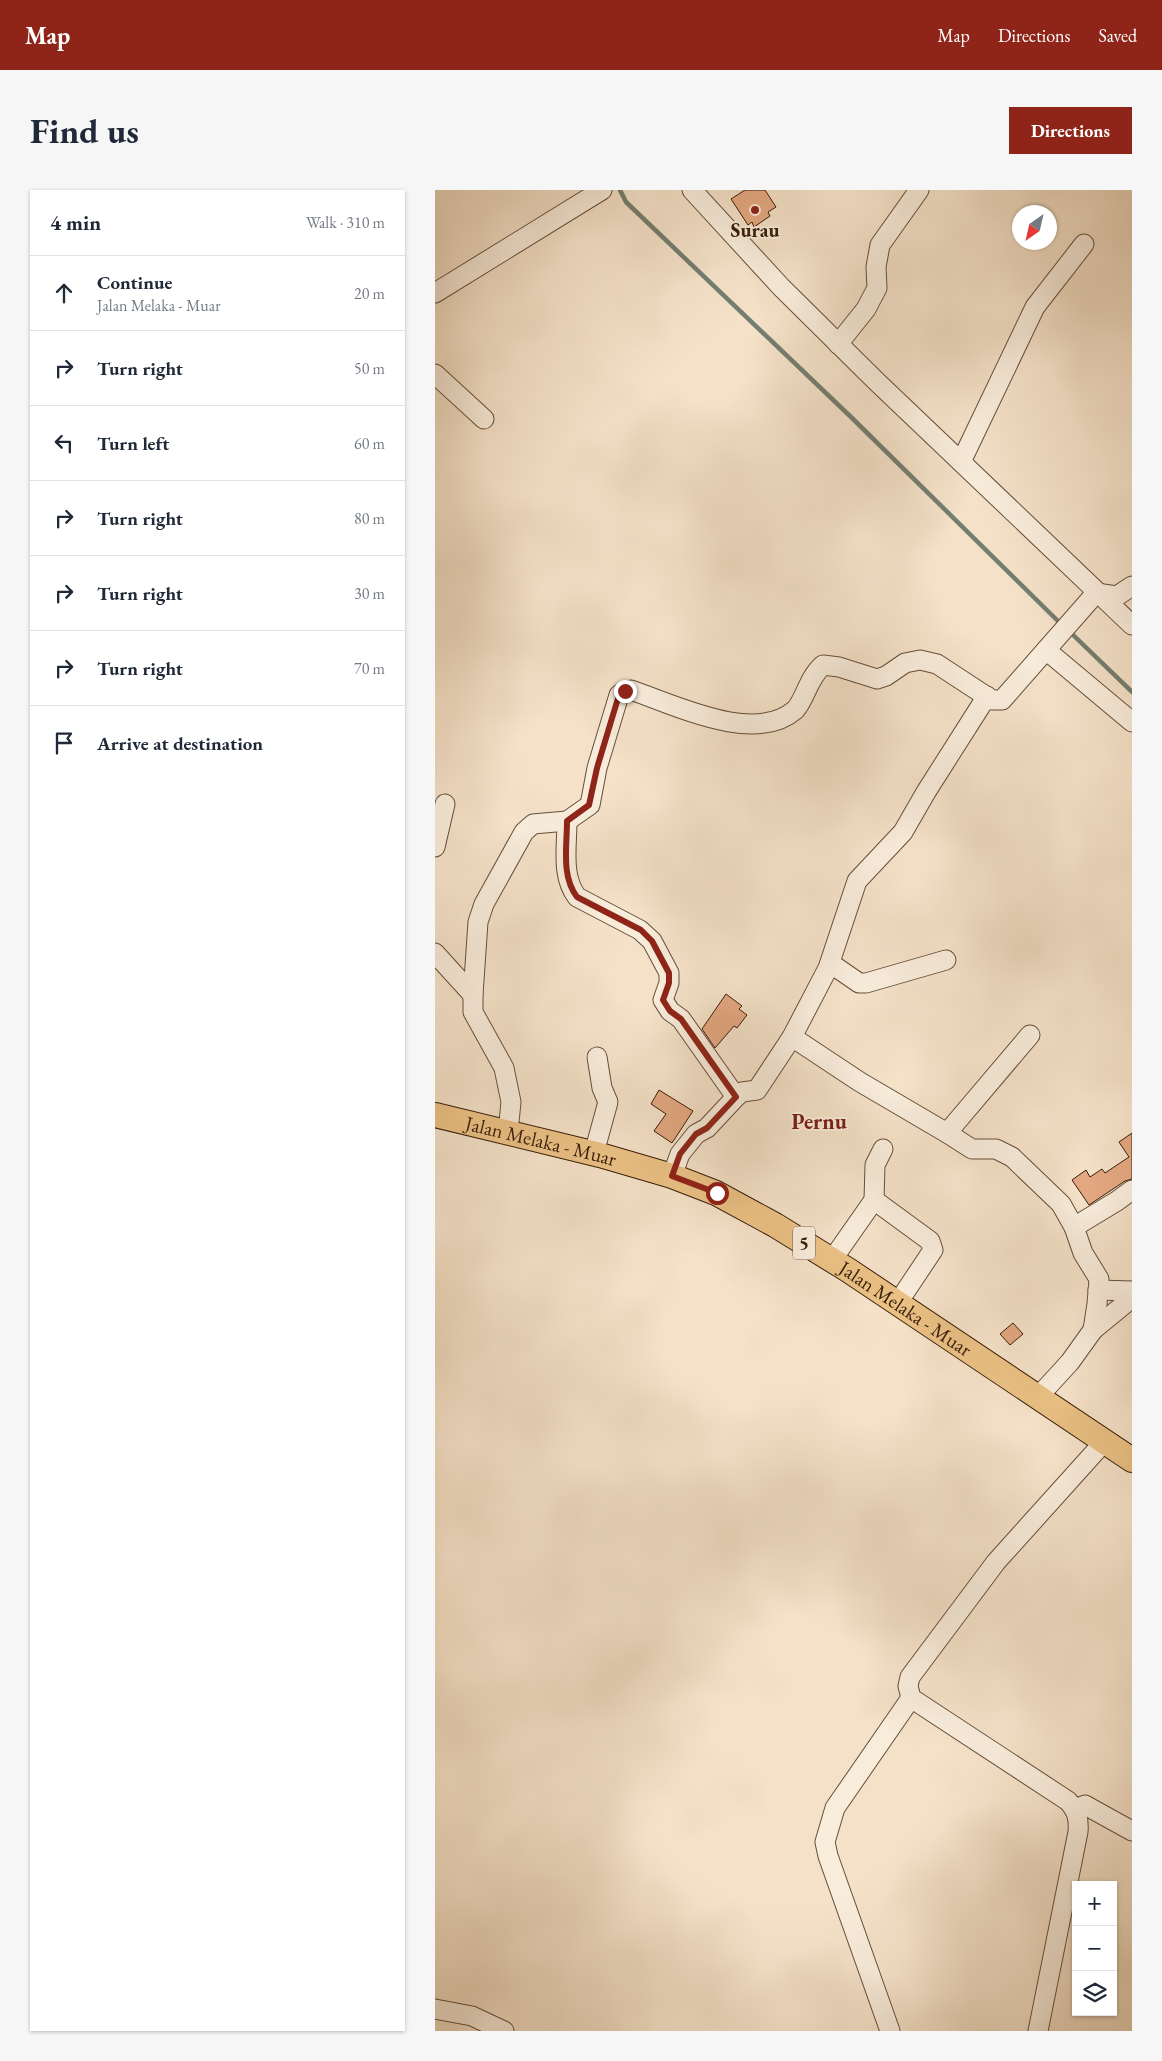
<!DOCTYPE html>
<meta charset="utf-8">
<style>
:root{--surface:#fff;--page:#f6f6f7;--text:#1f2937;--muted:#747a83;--line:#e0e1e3;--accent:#8f2418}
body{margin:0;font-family:"EB Garamond",serif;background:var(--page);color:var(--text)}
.controls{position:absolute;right:15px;bottom:15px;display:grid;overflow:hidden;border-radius:0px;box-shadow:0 1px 4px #0004}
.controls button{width:45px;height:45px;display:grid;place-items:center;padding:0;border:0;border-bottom:1px solid var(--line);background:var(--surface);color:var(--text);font:25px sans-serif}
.compass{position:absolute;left:577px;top:15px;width:45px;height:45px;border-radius:50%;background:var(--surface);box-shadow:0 1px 4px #0004;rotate:214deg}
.stop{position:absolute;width:15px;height:15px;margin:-11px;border:4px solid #8f2418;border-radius:50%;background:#fff}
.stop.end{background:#8f2418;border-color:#fff;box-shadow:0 1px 5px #0008}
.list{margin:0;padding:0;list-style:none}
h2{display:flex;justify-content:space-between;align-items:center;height:65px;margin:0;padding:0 20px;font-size:21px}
h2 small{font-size:16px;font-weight:400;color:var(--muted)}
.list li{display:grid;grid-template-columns:32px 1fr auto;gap:15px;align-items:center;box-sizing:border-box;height:75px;padding:0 20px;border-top:1px solid var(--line)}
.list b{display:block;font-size:19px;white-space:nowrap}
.list p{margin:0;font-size:16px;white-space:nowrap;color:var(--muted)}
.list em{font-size:16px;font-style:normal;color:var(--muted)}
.icon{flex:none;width:28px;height:28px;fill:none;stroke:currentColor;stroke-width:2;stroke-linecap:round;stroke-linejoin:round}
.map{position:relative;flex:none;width:697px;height:1841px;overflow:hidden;border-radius:0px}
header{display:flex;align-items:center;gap:30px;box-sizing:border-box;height:70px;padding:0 25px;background:var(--accent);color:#fff}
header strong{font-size:24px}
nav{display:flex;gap:28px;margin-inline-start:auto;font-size:18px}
.intro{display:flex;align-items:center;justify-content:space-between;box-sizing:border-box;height:120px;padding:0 30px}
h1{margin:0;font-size:35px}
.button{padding:12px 22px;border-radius:0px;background:var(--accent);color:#fff;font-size:18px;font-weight:700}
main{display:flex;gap:30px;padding:0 30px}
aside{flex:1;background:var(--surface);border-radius:0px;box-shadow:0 1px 4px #0004}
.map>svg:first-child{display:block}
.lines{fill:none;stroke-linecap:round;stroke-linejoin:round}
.stream{stroke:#747e70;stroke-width:4.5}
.building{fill:#e3a881;stroke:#371d09}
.minor-casing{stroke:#664e39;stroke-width:21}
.major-casing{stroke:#371d09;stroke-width:26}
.minor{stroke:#f8ecdb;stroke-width:19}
.major{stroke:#eac084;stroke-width:24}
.route{stroke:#8f2418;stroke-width:6}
.poi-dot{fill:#8f2418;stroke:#f8ecdb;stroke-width:2}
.labels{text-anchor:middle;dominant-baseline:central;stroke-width:4;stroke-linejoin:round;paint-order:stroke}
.shield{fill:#f8ecdb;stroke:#715b48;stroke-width:1}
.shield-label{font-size:19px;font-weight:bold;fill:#371d09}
.poi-label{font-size:20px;font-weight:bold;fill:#371d09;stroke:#f8ecdb}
.street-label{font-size:20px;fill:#371d09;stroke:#f8ecdb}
.quarter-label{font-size:22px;font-weight:bold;fill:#7a1f14;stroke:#f8ecdb}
</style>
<header>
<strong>Map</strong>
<nav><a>Map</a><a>Directions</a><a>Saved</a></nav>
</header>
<div class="intro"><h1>Find us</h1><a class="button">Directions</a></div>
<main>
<aside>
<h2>4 min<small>Walk · 310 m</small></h2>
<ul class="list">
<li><svg class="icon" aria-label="ahead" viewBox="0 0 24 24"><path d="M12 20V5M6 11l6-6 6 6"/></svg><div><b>Continue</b><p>Jalan Melaka - Muar</p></div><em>20 m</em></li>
<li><svg class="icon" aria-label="right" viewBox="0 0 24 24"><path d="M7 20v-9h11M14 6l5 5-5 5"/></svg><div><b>Turn right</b></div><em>50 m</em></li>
<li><svg class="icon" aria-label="left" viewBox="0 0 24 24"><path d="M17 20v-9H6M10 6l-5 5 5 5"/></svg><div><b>Turn left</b></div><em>60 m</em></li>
<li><svg class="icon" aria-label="right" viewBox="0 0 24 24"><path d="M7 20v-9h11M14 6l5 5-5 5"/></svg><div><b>Turn right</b></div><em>80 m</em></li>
<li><svg class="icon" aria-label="right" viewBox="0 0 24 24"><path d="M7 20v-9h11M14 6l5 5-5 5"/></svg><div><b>Turn right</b></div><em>30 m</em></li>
<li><svg class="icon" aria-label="right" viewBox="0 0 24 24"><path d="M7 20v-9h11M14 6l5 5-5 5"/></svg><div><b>Turn right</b></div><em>70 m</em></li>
<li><svg class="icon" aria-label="arrive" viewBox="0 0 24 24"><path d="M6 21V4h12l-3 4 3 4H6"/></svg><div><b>Arrive at destination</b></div></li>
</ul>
</aside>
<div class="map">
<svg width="697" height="1841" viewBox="0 0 697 1841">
<rect width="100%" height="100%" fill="#f4e1c8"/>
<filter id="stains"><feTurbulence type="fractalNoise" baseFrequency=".004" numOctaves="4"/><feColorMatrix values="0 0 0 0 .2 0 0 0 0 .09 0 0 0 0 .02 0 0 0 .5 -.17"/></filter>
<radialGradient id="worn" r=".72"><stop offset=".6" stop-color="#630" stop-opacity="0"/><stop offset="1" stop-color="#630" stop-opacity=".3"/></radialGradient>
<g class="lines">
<!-- stream -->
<g class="stream">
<polyline points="185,0 191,12 417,228 627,435"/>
<polyline points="633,440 697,502"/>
</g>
</g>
<!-- building -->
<g class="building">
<polygon points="310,0 330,0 341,17 333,22 335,26 319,37 317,32 313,35 296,9"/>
<polygon points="291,804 307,816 304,819 312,825 302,838 299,836 280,858 267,839"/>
<polygon points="224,900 258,921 237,953 219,941 231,924 216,914"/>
<polygon points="697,943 697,989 690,991 654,1015 637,990 651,980 655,987 667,979 670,983 694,967 684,952"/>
<polygon points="578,1133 588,1144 575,1155 565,1144"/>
</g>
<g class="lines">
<defs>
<g id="minor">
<polyline points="257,0 346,97 441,191 697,435"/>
<polyline points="0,103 167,0"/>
<polyline points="403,154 431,119 442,98 441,77 445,55 484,0"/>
<polyline points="0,184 49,229"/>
<polyline points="526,272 600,117 649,54"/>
<polyline points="661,403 682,406 697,396"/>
<polyline points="611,460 697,532"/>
<path d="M132,631C132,657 126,686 142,707L205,740L217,751L234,783V793L228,810L235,821L246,829L301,907"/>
<polyline points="0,657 10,614"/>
<polyline points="0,763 38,805"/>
<polyline points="395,773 424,793 431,793 511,770"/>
<polyline points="357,847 425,892 512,943 537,959 561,959 577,967 626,1014 639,1037 648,1063 664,1089 662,1114 658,1140 635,1172 602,1208"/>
<path d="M73,942L76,912L69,878L38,822V805L43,732L49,714L89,642L98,634L132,631L155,615L162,578L184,505L190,501L196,500C240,515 320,555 360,520C370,510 373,488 388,475L404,477L442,489L451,486L470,473L485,470L502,474L557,510H567L661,403"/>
<polyline points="512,943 595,845"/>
<polyline points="159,963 173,912 167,898 162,867"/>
<polyline points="237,986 245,964 261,944 272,938 301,907 307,902 322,900 357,847 393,778 422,691 468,642 491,602 552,506"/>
<polyline points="439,1010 440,975 448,959"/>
<polyline points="639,1037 682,1011 697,1000"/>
<polyline points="397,1070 439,1010 495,1051 498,1060 462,1114"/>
<polyline points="663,1100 697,1101"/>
<polyline points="658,1140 697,1108"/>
<polyline points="640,1619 650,1615 697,1641"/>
<polyline points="0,1819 37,1826 69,1841"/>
<polyline points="455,1841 393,1666 390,1652 400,1618 476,1508"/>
<path d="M603,1841L643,1642C644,1628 642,1621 633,1611L476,1508L473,1496L475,1487L561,1372L669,1252"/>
</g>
<g id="major">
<path id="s1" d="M0,925L165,965L237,986L281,1003L340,1035L413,1080L697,1270"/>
</g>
</defs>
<!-- minor casing -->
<use href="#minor" class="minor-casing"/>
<!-- major casing -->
<use href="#major" class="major-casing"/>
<!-- minor -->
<use href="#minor" class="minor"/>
<!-- major -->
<use href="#major" class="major"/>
</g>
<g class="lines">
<!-- route -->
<path class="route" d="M190,501L184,505L162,578L154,615L132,631C132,657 126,686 142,707L206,740L217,751L234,783V793L228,810L235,821L246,829L301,907L272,938L261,944L245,964L237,986L282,1003"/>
</g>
<!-- markers -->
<circle class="poi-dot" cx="320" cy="20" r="5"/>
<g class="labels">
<!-- shield labels -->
<rect class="shield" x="358" y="1036.5" width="22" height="33" rx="4"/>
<g class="shield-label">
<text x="369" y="1053">5</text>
</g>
<!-- poi labels -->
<g class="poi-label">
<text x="320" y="40">Surau</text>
</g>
<!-- street labels -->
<g class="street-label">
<text stroke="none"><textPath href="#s1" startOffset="109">Jalan Melaka - Muar</textPath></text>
<text stroke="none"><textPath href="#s1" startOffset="514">Jalan Melaka - Muar</textPath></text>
</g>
<!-- quarter labels -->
<g class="quarter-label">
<text x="384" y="931">Pernu</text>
</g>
</g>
<rect width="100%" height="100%" filter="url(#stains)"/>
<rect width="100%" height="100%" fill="url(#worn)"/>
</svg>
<div class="controls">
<button>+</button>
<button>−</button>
<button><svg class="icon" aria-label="layers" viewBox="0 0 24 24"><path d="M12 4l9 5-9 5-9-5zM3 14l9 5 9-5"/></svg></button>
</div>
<svg class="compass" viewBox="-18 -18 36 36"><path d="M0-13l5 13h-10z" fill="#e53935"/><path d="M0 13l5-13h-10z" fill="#747a83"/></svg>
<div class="stop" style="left:282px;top:1003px"></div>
<div class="stop end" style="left:190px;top:501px"></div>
</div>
</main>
